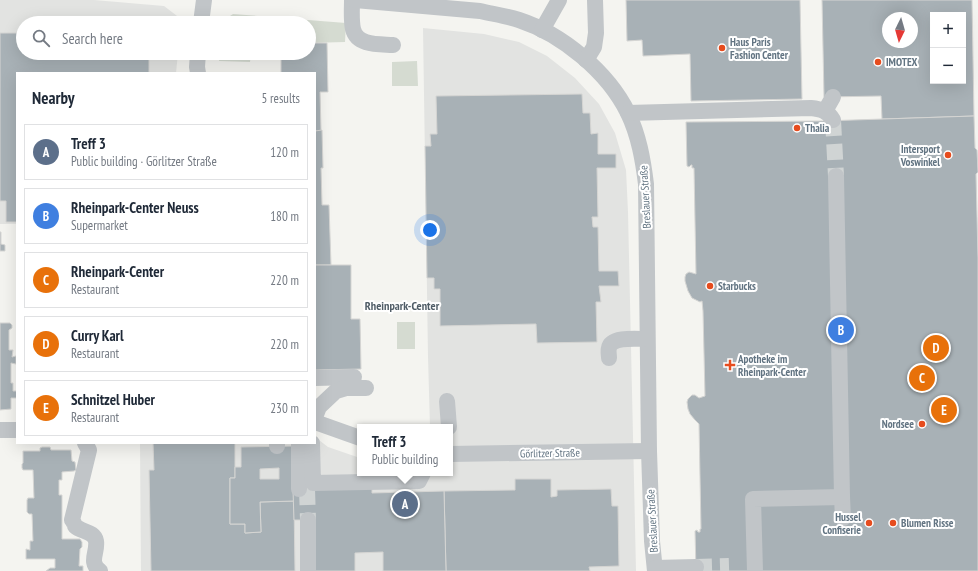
<!DOCTYPE html>
<meta charset="utf-8">
<style>
:root{--surface:#fff;--page:#f2f2f3;--text:#1f2937;--muted:#747a83;--line:#e0e1e3;--accent:#2563eb}
body{margin:0;font-family:"PT Sans Narrow",sans-serif;background:var(--page);color:var(--text)}
.controls{position:absolute;right:12px;top:12px;display:grid;overflow:hidden;border-radius:0px;box-shadow:0 4px 16px #0002}
.controls button{width:36px;height:36px;display:grid;place-items:center;padding:0;border:0;border-bottom:1px solid var(--line);background:var(--surface);color:var(--text);font:20px sans-serif}
.compass{position:absolute;left:882px;top:12px;width:36px;height:36px;border-radius:50%;background:var(--surface);box-shadow:0 4px 16px #0002;rotate:185deg}
.you{position:absolute;left:430px;top:230px;width:14px;height:14px;margin:-10px;border:3px solid #fff;border-radius:50%;background:#1a73e8;box-shadow:0 0 0 6px #1a73e833}
.badge{display:grid;place-items:center;width:26px;height:26px;border-radius:50%;background:var(--accent);color:#fff;font-size:13px;font-weight:700}
.pin{position:absolute;translate:-50% -50%;border:2px solid #fff;box-shadow:0 1px 4px #0006}
.popup{position:absolute;left:357px;top:424px;width:96px;height:52px;box-sizing:border-box;display:grid;place-content:center;border-radius:0px;background:var(--surface);filter:drop-shadow(0 1px 3px #0005);font-size:13px;white-space:nowrap;color:var(--muted)}
.popup b{font-size:15px;color:var(--text)}
.popup::after{content:'';position:absolute;left:50%;top:100%;margin-left:-8px;border:8px solid transparent;border-top-color:var(--surface)}
.list{margin:0;padding:0;list-style:none}
h2{display:flex;justify-content:space-between;align-items:center;height:52px;margin:0;padding:0 16px;font-size:17px}
h2 small{font-size:13px;font-weight:400;color:var(--muted)}
.list li{display:grid;grid-template-columns:26px 1fr auto;gap:12px;align-items:center;box-sizing:border-box;height:56px;margin:0 8px 8px;padding:0 8px;border:1px solid var(--line);border-radius:0px}
.list b{display:block;font-size:15px;white-space:nowrap}
.list p{margin:0;font-size:13px;white-space:nowrap;color:var(--muted)}
.list em{font-size:13px;font-style:normal;color:var(--muted)}
.icon{flex:none;width:22px;height:22px;fill:none;stroke:currentColor;stroke-width:2;stroke-linecap:round;stroke-linejoin:round}
.map{position:relative;flex:none;width:978px;height:571px;overflow:hidden}
.search{position:absolute;background:var(--surface);box-shadow:0 4px 16px #0002;left:16px;top:16px;width:300px;height:44px;display:flex;align-items:center;gap:10px;box-sizing:border-box;padding:0 14px;border-radius:22px;color:var(--muted);font-size:15px}
.panel{position:absolute;background:var(--surface);box-shadow:0 4px 16px #0002;left:16px;top:72px;width:300px;height:372px;border-radius:0px}
.map>svg:first-child{display:block}
.built{fill:#e2e3e1}
.green{fill:#d5dbd1}
.building{fill:#a8b1b6;stroke:#d5d5d3;fill-rule:evenodd}
.lines{fill:none;stroke-linecap:round;stroke-linejoin:round}
.minor-tunnel{stroke:#d0d4d4;stroke-width:16;stroke-dasharray:16 8;stroke-linecap:butt}
.minor{stroke:#c1c5c8;stroke-width:16}
.poi-dot{fill:#e64c1e;stroke:#fff;stroke-width:1.5}
.labels{text-anchor:middle;dominant-baseline:central;stroke-width:4;stroke-linejoin:round;paint-order:stroke}
.poi-label{font-size:11px;font-weight:bold;fill:#627482;stroke:#fff;text-anchor:start}
.street-label{font-size:11px;fill:#627482;stroke:#fff}
.neighbourhood-label{font-size:12px;font-weight:bold;fill:#505d67;stroke:#fff}
</style>
<div class="map">
<svg width="978" height="571" viewBox="0 0 978 571">
<rect width="100%" height="100%" fill="#f4f4f0"/>
<!-- built -->
<g class="built">
<polygon points="0,0 94,0 164,6 181,19 180,23 23,23 23,53 178,53 176,73 17,73 17,224 0,224"/>
<polygon points="423,28 484,34 519,42 547,56 575,78 599,104 615,133 626,170 628,212 636,571 141,571 140,443 315,443 315,437 328,447 360,458 360,473 450,473 450,427 430,427 428,357"/>
</g>
<!-- green -->
<g class="green">
<polygon points="233,14 346,23 345,42 309,43 309,23 223,23 224,20"/>
<polygon points="220,53 251,53 250,62 219,61"/>
<polygon points="417,61 418,86 392,86 392,62"/>
<rect x="397" y="322" width="18" height="27"/>
</g>
<!-- building -->
<g class="building">
<polygon points="626,0 800,0 802,99 691,101 690,54 643,56 642,40 627,41"/>
<path d="M822,0H972L974,116L882,119L881,96L824,97ZM933,15H963V81H933ZM888,18H912V42H888Z"/>
<polygon points="38,18 48,19 52,23 33,23"/>
<polygon points="92,18 101,18 106,23 88,23"/>
<polygon points="0,33 23,33 23,53 149,53 149,73 17,73 17,222 6,222 6,201 0,201"/>
<polygon points="309,43 327,43 328,92 320,92 321,131 315,131 315,73 281,73 281,53 309,53"/>
<polygon points="582,94 583,113 590,113 591,134 598,133 598,154 616,154 616,168 597,168 598,217 592,217 593,227 598,227 599,271 618,271 619,286 599,286 601,302 596,302 597,342 537,343 536,324 440,326 440,289 434,289 434,278 427,278 425,146 431,146 430,134 437,134 436,96"/>
<polygon points="974,116 975,148 977,150 978,172 976,174 978,258 978,571 696,571 695,531 697,530 698,532 700,532 700,529 701,529 699,424 695,420 690,414 688,409 687,402 688,399 692,395 695,395 699,398 705,396 703,311 702,301 700,302 692,298 688,291 685,281 685,277 686,274 689,272 696,274 694,168 692,168 692,165 691,165 689,167 687,166 686,122 823,121"/>
<polygon points="322,130 323,168 321,168 322,205 329,205 331,265 315,265 315,131"/>
<polygon points="0,232 1,232 1,244 5,245 5,251 0,251"/>
<polygon points="315,265 351,265 351,319 360,319 361,369 315,370"/>
<polygon points="0,323 10,323 12,325 12,328 9,330 9,350 13,350 12,357 16,356 16,364 11,363 11,383 13,383 13,391 17,391 17,398 11,398 11,409 0,410"/>
<polygon points="153,443 235,443 235,478 230,478 230,524 245,524 245,533 261,532 260,502 294,501 295,571 151,571 149,470 154,470"/>
<path d="M293,446L294,501L260,502L261,532L245,533V524H230V478H235V467H241V447ZM279,468V479H260V469Z"/>
<polygon points="42,447 50,447 51,450 71,450 72,461 75,462 76,470 74,471 62,472 62,480 59,480 59,495 62,495 62,539 80,539 82,542 82,547 80,549 79,566 83,566 83,571 46,571 50,568 55,568 55,559 26,559 26,549 30,550 30,541 33,541 32,514 29,514 27,512 27,500 28,498 34,498 33,470 23,470 22,468 22,464 23,463 23,451 40,451 40,448"/>
<polygon points="515,479 551,479 551,497 557,496 557,490 611,489 612,506 618,506 619,566 589,567 590,571 446,571 444,491 515,490"/>
<polygon points="372,488 372,493 444,491 446,571 383,571 383,552 355,553 355,571 312,571 311,520 294,520 293,490"/>
</g>
<g class="lines">
<!-- minor-tunnel -->
<g class="minor-tunnel">
<polyline points="833,120 836,176"/>
<polyline points="307,489 308,520"/>
<polyline points="696,567 729,566"/>
</g>
<!-- minor -->
<g class="minor">
<path d="M352,0C352,9 351,20 353,29C357,46 379,44 393,45"/>
<path d="M355,0L480,11C493,14 506,16 519,20C562,34 608,72 628,113C639,136 643,160 646,184L649,451L652,541L655,571"/>
<polyline points="201,23 204,0"/>
<polyline points="542,30 559,0"/>
<polyline points="586,60 594,47 596,33 595,0"/>
<polyline points="198,73 197,67 198,53"/>
<polyline points="825,111 833,97"/>
<path d="M628,113L811,108C821,109 828,111 833,120"/>
<path d="M609,358C609,355 608,351 609,348C611,336 638,339 647,339"/>
<polyline points="315,378 354,377"/>
<polyline points="447,401 449,427"/>
<polyline points="315,417 319,407 336,391 346,388 366,388"/>
<polyline points="315,422 360,438"/>
<polyline points="0,430 17,430"/>
<path d="M85,443L89,450L72,520C73,521 75,525 75,526C81,532 94,531 96,541C98,552 88,562 100,571"/>
<polyline points="277,443 277,446"/>
<polyline points="299,443 299,489"/>
<polyline points="312,443 313,483 419,481 423,473"/>
<polyline points="450,454 649,451"/>
<polyline points="842,497 843,518"/>
<polyline points="308,520 308,571"/>
<polyline points="655,568 696,567"/>
<polyline points="755,571 753,499 842,497 836,176"/>
</g>
</g>
<!-- markers -->
<g class="poi-dot">
<circle cx="722" cy="48" r="4"/>
<circle cx="878" cy="62" r="4"/>
<circle cx="797" cy="128" r="4"/>
<circle cx="948" cy="155" r="4"/>
<circle cx="710" cy="286" r="4"/>
<path d="M728 359h4v4h4v4h-4v4h-4v-4h-4v-4h4z"/>
<circle cx="922" cy="424" r="4"/>
<circle cx="869" cy="523" r="4"/>
<circle cx="893" cy="523" r="4"/>
</g>
<g class="labels">
<!-- poi labels -->
<g class="poi-label">
<text x="730" y="42">Haus Paris<tspan x="730" dy="13">Fashion Center</tspan></text>
<text x="886" y="62">IMOTEX</text>
<text x="805" y="128">Thalia</text>
<text x="940" y="149" text-anchor="end">Intersport<tspan x="940" dy="13">Voswinkel</tspan></text>
<text x="718" y="286">Starbucks</text>
<text x="738" y="359">Apotheke im<tspan x="738" dy="13">Rheinpark-Center</tspan></text>
<text x="914" y="424" text-anchor="end">Nordsee</text>
<text x="861" y="517" text-anchor="end">Hussel<tspan x="861" dy="13">Confiserie</tspan></text>
<text x="901" y="523">Blumen Risse</text>
</g>
<!-- street labels -->
<g class="street-label">
<text transform="translate(645 197) rotate(-93)">Breslauer Straße</text>
<text transform="translate(550 453) rotate(-1)">Görlitzer Straße</text>
<text transform="translate(652 521) rotate(-93)">Breslauer Straße</text>
</g>
<!-- neighbourhood labels -->
<g class="neighbourhood-label">
<text x="402" y="305">Rheinpark-Center</text>
</g>
</g>
</svg>
<div class="controls">
<button>+</button>
<button>−</button>
</div>
<svg class="compass" viewBox="-18 -18 36 36"><path d="M0-13l5 13h-10z" fill="#e53935"/><path d="M0 13l5-13h-10z" fill="#747a83"/></svg>
<div class="you"></div>
<div class="pin badge" style="left:405px;top:504px;background:#5c6f8a">A</div>
<div class="popup"><b>Treff 3</b>Public building</div>
<div class="pin badge" style="left:841px;top:330px;background:#3f7fe0">B</div>
<div class="pin badge" style="left:922px;top:378px;background:#e8710a">C</div>
<div class="pin badge" style="left:936px;top:348px;background:#e8710a">D</div>
<div class="pin badge" style="left:944px;top:410px;background:#e8710a">E</div>
<div class="search"><svg class="icon" aria-label="search" viewBox="0 0 24 24"><circle cx="10" cy="10" r="6"/><path d="M15 15l6 6"/></svg>Search here</div>
<section class="panel">
<h2>Nearby<small>5 results</small></h2>
<ul class="list">
<li><span class="badge" style="background:#5c6f8a">A</span><div><b>Treff 3</b><p>Public building · Görlitzer Straße</p></div><em>120 m</em></li>
<li><span class="badge" style="background:#3f7fe0">B</span><div><b>Rheinpark-Center Neuss</b><p>Supermarket</p></div><em>180 m</em></li>
<li><span class="badge" style="background:#e8710a">C</span><div><b>Rheinpark-Center</b><p>Restaurant</p></div><em>220 m</em></li>
<li><span class="badge" style="background:#e8710a">D</span><div><b>Curry Karl</b><p>Restaurant</p></div><em>220 m</em></li>
<li><span class="badge" style="background:#e8710a">E</span><div><b>Schnitzel Huber</b><p>Restaurant</p></div><em>230 m</em></li>
</ul>
</section>
</div>
